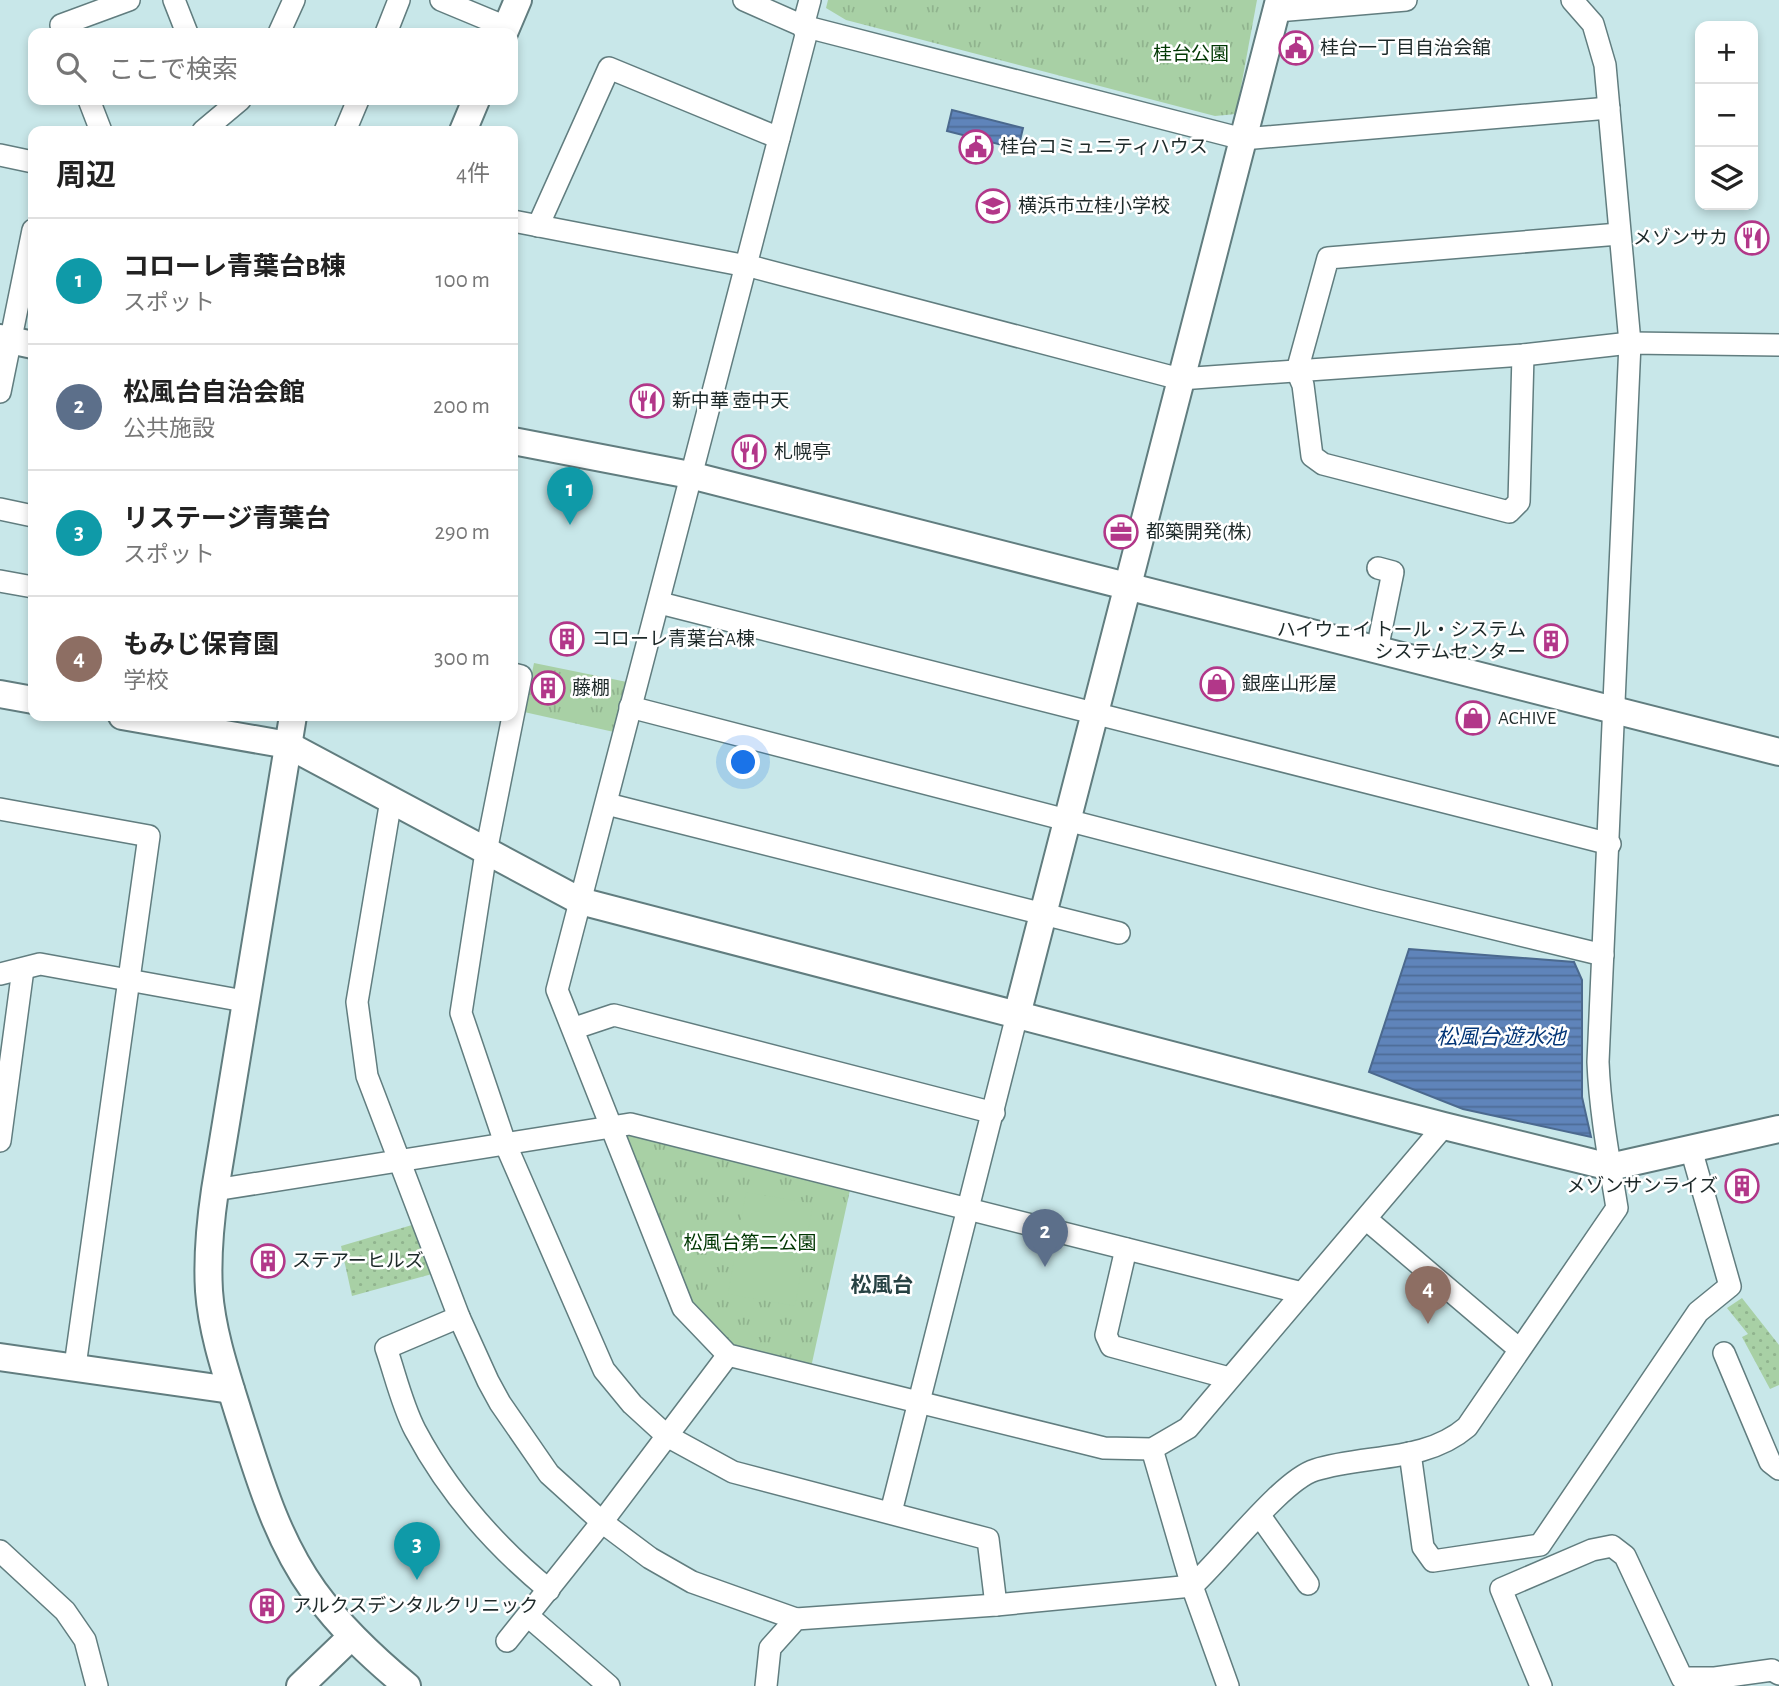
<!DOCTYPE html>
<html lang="ja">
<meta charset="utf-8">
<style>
:root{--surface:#fff;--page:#f6f6f6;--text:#222;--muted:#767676;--line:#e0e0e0;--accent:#ea580c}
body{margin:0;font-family:"Alegreya Sans","Noto Sans JP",sans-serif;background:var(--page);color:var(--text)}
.controls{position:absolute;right:21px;top:21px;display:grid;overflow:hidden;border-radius:14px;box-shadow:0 4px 10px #0003}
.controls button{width:63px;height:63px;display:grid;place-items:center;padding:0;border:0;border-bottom:2px solid var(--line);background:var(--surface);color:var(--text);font:35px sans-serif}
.you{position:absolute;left:744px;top:763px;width:24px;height:24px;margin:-18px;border:5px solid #fff;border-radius:50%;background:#1a73e8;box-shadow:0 0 0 10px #1a73e833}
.badge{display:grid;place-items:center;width:46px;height:46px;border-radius:50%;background:var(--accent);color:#fff;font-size:23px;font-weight:700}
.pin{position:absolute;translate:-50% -58px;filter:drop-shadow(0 2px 4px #0008)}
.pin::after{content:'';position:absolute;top:37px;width:24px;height:21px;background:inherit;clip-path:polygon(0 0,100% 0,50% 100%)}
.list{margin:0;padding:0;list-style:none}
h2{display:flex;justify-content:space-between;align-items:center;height:91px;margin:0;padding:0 28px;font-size:30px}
h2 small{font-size:23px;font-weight:400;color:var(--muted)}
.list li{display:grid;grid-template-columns:46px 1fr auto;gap:21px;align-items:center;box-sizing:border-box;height:126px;padding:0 28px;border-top:2px solid var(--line)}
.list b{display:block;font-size:26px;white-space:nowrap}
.list p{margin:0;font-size:23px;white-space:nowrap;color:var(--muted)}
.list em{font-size:23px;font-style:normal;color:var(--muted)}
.icon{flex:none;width:38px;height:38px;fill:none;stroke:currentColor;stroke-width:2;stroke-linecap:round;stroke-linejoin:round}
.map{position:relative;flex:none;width:1779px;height:1686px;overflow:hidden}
.search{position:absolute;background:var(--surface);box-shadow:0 4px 10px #0003;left:28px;top:28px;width:490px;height:77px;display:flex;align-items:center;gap:18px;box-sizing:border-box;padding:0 24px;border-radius:14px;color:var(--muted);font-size:26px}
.panel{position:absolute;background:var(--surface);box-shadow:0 4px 10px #0003;left:28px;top:126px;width:490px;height:595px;border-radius:14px}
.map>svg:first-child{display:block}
.grass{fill:url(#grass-dots)}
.park{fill:url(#park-tufts)}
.garden{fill:#a8d0a5}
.water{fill:url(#water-rules);stroke:#4b698e;stroke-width:2}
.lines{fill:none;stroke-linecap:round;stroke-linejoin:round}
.minor-casing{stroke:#617d7f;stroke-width:24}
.tertiary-casing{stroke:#617d7f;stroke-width:30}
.minor{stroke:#fff;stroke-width:21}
.tertiary{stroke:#fff;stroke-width:26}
.labels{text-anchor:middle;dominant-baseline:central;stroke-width:5;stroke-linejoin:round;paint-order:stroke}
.poi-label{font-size:19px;fill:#1d2929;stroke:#fff;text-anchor:start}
.park-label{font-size:19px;fill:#003702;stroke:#fff}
.water-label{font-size:21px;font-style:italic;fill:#023577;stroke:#fff}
.neighbourhood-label{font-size:21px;font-weight:bold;fill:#274243;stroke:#fff}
</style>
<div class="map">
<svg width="1779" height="1686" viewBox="0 0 1779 1686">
<defs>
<pattern id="grass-dots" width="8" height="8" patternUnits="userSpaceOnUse" patternTransform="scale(1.75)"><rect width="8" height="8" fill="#a8d0a5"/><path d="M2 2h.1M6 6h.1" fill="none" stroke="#90b38e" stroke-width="1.8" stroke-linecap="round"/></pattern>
<pattern id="park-tufts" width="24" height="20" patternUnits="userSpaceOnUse" patternTransform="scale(1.75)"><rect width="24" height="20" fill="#a8d0a5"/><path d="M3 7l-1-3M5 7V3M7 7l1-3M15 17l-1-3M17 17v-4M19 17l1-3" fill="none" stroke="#90b38e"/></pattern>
<pattern id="water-rules" width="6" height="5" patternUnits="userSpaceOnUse" patternTransform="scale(1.75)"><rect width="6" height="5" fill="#5f84ba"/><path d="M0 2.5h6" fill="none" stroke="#4e6c97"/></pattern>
</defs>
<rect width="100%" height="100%" fill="#c8e7e9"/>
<!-- grass -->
<g class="grass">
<polygon points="412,1225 432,1274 352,1296 341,1246"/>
<polygon points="1742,1298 1779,1345 1779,1385 1770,1389 1742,1337 1748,1334 1727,1308"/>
</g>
<!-- park -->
<g class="park">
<polygon points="828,0 1257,0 1236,114 1215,116 846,20 826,8"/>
<polygon points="534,663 627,682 614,732 524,712"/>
<polygon points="612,1127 852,1181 810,1372 728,1355 683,1308"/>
</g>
<!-- garden -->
<polygon class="garden" points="746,1192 813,1204 795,1306 728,1294"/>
<!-- water -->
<g class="water">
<polygon points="952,110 1023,128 1018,149 947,131"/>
<polygon points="1409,949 1574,962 1582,980 1582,1097 1591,1137 1463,1109 1369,1072"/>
</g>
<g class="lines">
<defs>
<g id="minor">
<polyline points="174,0 187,33"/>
<polyline points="441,0 506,27"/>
<polyline points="744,0 803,26 1243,139 1609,108"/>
<polyline points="810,0 803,26 806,35 557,990 683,1308 728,1355 1104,1448 1152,1449 1188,1428 1444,1126"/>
<polyline points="1277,11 1406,0"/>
<polyline points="61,25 129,0"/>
<polyline points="279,33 294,0"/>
<polyline points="386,33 399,0"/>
<polyline points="89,100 101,131"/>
<polyline points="203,131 240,100"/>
<polyline points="345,131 358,100"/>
<polyline points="0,155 33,162"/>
<polyline points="513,221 757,268 1180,379 1523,355 1630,343 1779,345"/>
<polyline points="538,226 609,68 779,138"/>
<polyline points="1523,355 1519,502 1509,512 1323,464 1312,456 1303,385 1297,371 1328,258 1619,234"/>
<polyline points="0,392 33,230"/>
<polyline points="0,509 33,516"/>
<polyline points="0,581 33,587"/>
<polyline points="660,603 1610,844"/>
<polyline points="1377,650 1393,572 1378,568"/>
<polyline points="513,674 521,676 486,852 461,1013 505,1143 604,1370 632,1404 667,1436 733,1472 988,1539 996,1605"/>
<polyline points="630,707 1376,900 1603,955"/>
<polyline points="391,800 357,1002 367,1076 459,1317 488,1381 500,1403 549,1474 602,1522 650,1558 692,1582 796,1619"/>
<polyline points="607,804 1119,933"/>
<polyline points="0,809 149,836 75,1366"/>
<polyline points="0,974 40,964 244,1001"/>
<polyline points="575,1028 614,1015 994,1113"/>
<polyline points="0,1141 23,969"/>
<polyline points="215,1190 630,1124 1302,1293"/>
<polyline points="1366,1219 1519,1349"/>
<polyline points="1126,1249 1106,1335 1111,1346 1229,1378"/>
<path d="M459,1317L386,1348C395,1374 402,1405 415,1430C448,1492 494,1545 549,1590"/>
<polyline points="1724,1353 1770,1462 1779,1469"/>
<polyline points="1152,1449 1192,1586 1228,1686"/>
<polyline points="1410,1453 1423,1547 1433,1561 1540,1545 1698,1312 1730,1286 1691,1149"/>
<polyline points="891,1512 1017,1015"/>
<polyline points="1260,1516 1308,1584"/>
<polyline points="0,1551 65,1611 85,1640 97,1686"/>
<polyline points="528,1616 609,1686"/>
<polyline points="507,1641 602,1522 728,1355"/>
<path d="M766,1686L770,1648L796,1619L996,1605L1192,1586C1222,1559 1282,1480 1315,1470C1366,1454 1425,1463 1467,1427L1617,1208C1609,1159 1600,1111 1598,1062L1630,343L1605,65L1593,24L1572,0"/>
<polyline points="1541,1686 1501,1589 1592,1550 1612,1546 1625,1556 1682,1678 1715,1678 1772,1670 1779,1674"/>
</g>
<g id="tertiary">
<polyline points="504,33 518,0"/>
<polyline points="463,131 476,100"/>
<polyline points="0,338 33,345"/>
<polyline points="513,441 690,475 1779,752"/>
<polyline points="0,694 33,700"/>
<polyline points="122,716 288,745 580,901 1444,1126 1610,1167 1779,1129"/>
<path d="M293,716L215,1190C210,1224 207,1258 209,1291C212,1333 227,1376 239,1415C259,1477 276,1538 314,1591C341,1628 372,1657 407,1686"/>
<polyline points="1017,1015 1279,0"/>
<polyline points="0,1357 231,1390"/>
<polyline points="300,1686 351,1637"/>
</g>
</defs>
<!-- minor casing -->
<use href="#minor" class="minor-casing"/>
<!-- tertiary casing -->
<use href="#tertiary" class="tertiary-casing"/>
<!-- minor -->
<use href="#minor" class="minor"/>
<!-- tertiary -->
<use href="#tertiary" class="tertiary"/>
</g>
<!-- icons -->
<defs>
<symbol id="civic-ring" viewBox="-11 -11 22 22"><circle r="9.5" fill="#fff" stroke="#b23789" stroke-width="1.5"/><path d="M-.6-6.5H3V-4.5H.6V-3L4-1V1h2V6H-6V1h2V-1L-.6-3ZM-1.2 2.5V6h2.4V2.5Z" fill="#b23789"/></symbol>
<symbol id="school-ring" viewBox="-11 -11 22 22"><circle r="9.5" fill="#fff" stroke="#b23789" stroke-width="1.5"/><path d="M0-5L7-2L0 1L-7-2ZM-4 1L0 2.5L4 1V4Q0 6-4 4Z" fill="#b23789"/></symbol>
<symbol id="restaurant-ring" viewBox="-11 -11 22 22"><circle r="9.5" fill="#fff" stroke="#b23789" stroke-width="1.5"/><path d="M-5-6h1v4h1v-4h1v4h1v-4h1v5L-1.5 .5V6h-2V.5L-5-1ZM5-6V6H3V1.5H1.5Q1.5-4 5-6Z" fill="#b23789"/></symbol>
<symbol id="office-ring" viewBox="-11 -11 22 22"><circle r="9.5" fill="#fff" stroke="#b23789" stroke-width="1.5"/><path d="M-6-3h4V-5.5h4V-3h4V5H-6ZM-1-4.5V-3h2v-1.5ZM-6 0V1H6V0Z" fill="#b23789"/></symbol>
<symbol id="building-ring" viewBox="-11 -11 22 22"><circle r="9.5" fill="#fff" stroke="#b23789" stroke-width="1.5"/><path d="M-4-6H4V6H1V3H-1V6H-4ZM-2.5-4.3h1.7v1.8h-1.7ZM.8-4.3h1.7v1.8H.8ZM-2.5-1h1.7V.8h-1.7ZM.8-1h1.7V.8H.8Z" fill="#b23789"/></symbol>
<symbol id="shop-ring" viewBox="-11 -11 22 22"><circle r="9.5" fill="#fff" stroke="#b23789" stroke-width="1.5"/><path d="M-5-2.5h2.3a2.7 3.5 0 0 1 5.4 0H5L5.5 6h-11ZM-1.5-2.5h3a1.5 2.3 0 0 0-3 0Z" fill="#b23789"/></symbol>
</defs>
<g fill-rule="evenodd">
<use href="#civic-ring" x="1277" y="29" width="38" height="38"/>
<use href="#civic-ring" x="957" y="128" width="38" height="38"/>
<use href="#school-ring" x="974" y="187" width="38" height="38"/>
<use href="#restaurant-ring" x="1733" y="219" width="38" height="38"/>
<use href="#restaurant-ring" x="628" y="382" width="38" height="38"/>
<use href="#restaurant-ring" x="730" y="433" width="38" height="38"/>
<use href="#office-ring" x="1102" y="513" width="38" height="38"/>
<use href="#building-ring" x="548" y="620" width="38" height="38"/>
<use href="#building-ring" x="1532" y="622" width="38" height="38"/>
<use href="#shop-ring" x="1198" y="665" width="38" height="38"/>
<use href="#building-ring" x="529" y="669" width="38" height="38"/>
<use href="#shop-ring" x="1454" y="699" width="38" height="38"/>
<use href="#building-ring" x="1723" y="1167" width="38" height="38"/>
<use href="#building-ring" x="249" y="1242" width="38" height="38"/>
<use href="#building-ring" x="248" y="1587" width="38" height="38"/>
</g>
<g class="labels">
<!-- poi labels -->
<g class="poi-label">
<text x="1320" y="48">桂台一丁目自治会舘</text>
<text x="1000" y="147">桂台コミュニティハウス</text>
<text x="1018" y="206">横浜市立桂小学校</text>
<text x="1728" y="238" text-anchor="end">メゾンサカ</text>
<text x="672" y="401">新中華 壺中天</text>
<text x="774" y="452">札幌亭</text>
<text x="1146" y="532">都築開発(株)</text>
<text x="1526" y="630" text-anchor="end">ハイウェイ トール・システム<tspan x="1526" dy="22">システムセンター</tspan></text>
<text x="592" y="639">コローレ青葉台A棟</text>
<text x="1242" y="684">銀座山形屋</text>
<text x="572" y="688">藤棚</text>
<text x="1498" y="718">ACHIVE</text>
<text x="1718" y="1186" text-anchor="end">メゾンサンライズ</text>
<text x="292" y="1261">ステアーヒルズ</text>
<text x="292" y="1606">アルクスデンタルクリニック</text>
</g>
<!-- park labels -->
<g class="park-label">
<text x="1191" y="54">桂台公園</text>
<text x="750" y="1243">松風台第二公園</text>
</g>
<!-- water labels -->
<g class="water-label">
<text x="1501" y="1037">松風台 遊水池</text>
</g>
<!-- neighbourhood labels -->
<g class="neighbourhood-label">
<text x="882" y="1285">松風台</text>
</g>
</g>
</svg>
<div class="controls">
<button>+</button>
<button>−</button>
<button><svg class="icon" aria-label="layers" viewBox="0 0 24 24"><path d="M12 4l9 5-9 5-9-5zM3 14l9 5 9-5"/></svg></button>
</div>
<div class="you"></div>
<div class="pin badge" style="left:570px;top:525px;background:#0f9aa8">1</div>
<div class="pin badge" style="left:1045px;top:1267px;background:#5c6f8a">2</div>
<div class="pin badge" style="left:417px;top:1580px;background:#0f9aa8">3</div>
<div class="pin badge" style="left:1428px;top:1324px;background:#8d6e63">4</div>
<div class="search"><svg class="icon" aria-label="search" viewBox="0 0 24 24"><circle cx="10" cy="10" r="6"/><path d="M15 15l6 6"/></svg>ここで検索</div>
<section class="panel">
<h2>周辺<small>4件</small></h2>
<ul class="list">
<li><span class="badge" style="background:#0f9aa8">1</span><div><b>コローレ青葉台B棟</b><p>スポット</p></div><em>100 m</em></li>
<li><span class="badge" style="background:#5c6f8a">2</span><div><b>松風台自治会館</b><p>公共施設</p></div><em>200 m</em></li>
<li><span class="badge" style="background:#0f9aa8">3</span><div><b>リステージ青葉台</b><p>スポット</p></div><em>290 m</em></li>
<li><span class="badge" style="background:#8d6e63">4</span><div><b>もみじ保育園</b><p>学校</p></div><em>300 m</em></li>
</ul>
</section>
</div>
